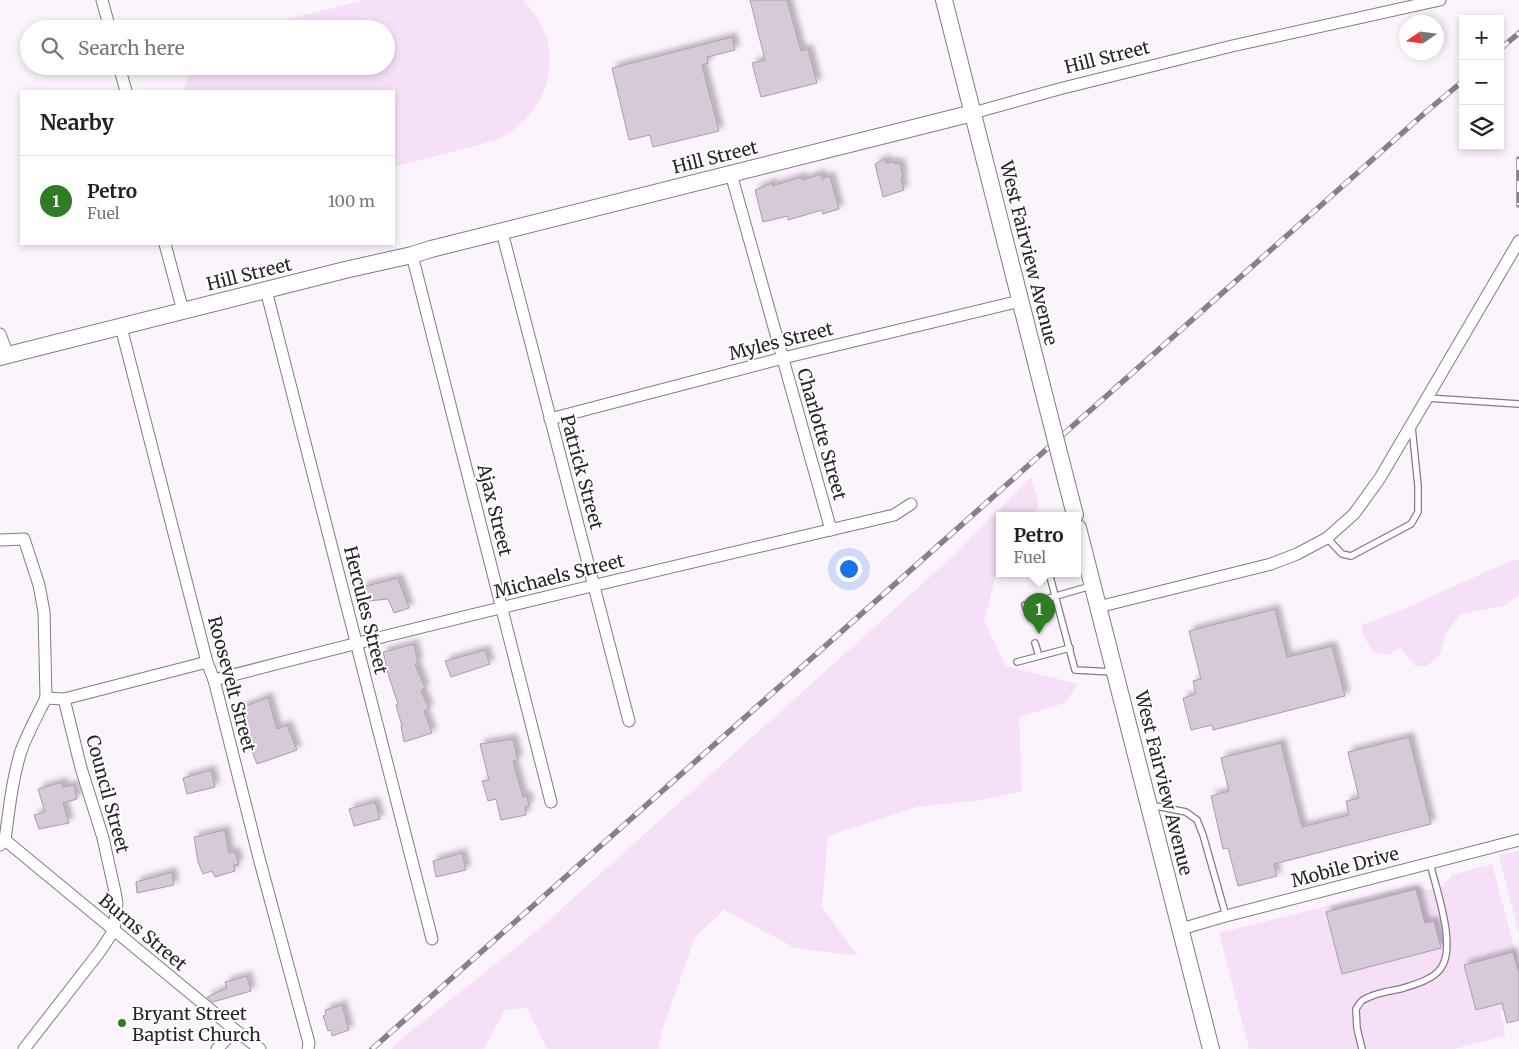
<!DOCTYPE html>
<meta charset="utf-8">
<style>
:root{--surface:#fff;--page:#f2f2f2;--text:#222;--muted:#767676;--line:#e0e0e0;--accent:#2f7c24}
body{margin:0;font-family:Merriweather,serif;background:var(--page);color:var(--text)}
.controls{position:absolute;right:15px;top:15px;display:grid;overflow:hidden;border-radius:0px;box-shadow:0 2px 8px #0003}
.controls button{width:45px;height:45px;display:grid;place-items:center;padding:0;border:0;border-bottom:1px solid var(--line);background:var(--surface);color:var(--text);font:25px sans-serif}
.compass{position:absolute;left:1399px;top:15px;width:45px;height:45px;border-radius:50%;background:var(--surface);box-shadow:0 2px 8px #0003;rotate:257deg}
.you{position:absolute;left:848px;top:568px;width:18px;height:18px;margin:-12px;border:4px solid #fff;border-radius:50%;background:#1a73e8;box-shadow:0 0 0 8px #1a73e833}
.badge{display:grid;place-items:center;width:32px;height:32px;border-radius:50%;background:var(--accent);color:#fff;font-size:16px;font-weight:700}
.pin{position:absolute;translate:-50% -41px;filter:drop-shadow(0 1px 2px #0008)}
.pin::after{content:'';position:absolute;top:26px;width:18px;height:15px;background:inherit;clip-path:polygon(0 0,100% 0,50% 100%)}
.popup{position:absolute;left:996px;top:512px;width:85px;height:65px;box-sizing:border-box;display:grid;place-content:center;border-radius:0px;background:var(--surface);filter:drop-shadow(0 1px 4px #0005);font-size:16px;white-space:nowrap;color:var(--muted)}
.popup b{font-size:19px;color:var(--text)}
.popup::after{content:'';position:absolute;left:50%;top:100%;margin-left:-10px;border:10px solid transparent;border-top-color:var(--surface)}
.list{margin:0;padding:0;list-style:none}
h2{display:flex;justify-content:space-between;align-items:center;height:65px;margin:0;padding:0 20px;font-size:21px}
h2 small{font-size:16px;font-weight:400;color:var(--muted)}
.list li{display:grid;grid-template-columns:32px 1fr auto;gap:15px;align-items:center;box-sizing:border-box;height:90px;padding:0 20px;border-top:1px solid var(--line)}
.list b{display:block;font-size:19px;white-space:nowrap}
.list p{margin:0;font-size:16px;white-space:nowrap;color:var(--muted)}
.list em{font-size:16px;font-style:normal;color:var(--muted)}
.icon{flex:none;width:28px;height:28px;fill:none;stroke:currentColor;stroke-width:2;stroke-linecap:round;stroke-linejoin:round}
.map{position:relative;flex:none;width:1519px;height:1049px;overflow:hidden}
.search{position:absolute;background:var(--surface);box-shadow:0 2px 8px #0003;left:20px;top:20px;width:375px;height:55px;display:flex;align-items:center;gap:12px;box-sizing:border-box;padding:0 18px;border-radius:28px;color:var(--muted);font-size:19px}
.panel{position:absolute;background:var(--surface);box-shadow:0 2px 8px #0003;left:20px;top:90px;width:375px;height:155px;border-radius:0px}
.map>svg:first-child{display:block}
.green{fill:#f5e0f8}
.building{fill:#d6c9d8;stroke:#aa9eac;filter:url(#shadow)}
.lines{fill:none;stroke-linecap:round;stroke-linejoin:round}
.lane-casing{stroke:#857987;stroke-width:8}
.street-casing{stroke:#857987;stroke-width:13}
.secondary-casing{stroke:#857987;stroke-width:18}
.lane{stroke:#fff;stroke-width:5.5}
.street{stroke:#fff;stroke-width:11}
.secondary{stroke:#fff;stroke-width:16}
.rail-casing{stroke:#868087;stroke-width:5.5}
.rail{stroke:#fff;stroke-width:4;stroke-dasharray:11;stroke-linecap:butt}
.secondary-bridge-casing{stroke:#857987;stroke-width:18;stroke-linecap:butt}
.secondary-bridge{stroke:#fff;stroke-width:16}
.poi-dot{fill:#2f7c24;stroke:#fff;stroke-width:2}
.labels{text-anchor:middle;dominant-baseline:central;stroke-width:4;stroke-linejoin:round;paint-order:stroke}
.street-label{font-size:18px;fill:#29252a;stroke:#fff}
.poi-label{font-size:18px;fill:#29252a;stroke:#fff;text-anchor:start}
</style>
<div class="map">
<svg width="1519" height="1049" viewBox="0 0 1519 1049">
<defs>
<filter id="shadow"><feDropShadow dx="4.5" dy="-4.5" stdDeviation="2.5" flood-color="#0004"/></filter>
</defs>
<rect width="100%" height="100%" fill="#fcf4fd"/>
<!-- green -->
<g class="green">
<path d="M364,0H523C569,46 553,112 497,140L394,167V91H183L187,79L194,66H386V29H248Z"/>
<polygon points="1031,477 1039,504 1033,515 1000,515 1000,570 995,579 984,621 1006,666 1078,684 1065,703 1019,717 1022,791 983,800 917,807 828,836 822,907 858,956 795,948 724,910 695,937 660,1037 659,1049 547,1049 527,1008 505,1010 484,1049 391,1049 400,1040 539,929 952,557"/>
<polygon points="1519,560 1519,596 1503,606 1461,614 1446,633 1440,654 1427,666 1415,666 1400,648 1388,655 1374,653 1364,637 1361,625 1399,611 1510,561"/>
<polygon points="1519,851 1519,934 1499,855"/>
<polygon points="1492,864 1519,965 1519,1006 1500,1012 1504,1024 1505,1036 1454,1049 1249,1049 1219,933 1412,885 1428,890 1443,886 1452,875"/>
</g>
<!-- building -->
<g class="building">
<polygon points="750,0 787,0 801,51 808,49 817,83 761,97 752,63 765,60"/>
<polygon points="732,37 735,50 707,57 708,63 702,65 719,131 653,147 650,135 629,140 612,68"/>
<polygon points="885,159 886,163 894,162 895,164 900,163 903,177 901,178 904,190 883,197 875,164"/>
<polygon points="821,174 822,179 830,176 839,209 823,214 822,210 788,220 788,216 763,222 755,190 772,183 772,186 801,177 802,180"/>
<polygon points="398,578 409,608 394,613 388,599 368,601 362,587"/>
<polygon points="1275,609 1287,657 1332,646 1345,696 1213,730 1212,725 1191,730 1183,698 1196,694 1193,681 1201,679 1189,631"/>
<polygon points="414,644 418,663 415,664 425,688 421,690 429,709 424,711 432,733 404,742 401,726 402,726 396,705 398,704 389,677 383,652"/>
<polygon points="485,650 490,664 451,677 445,661"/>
<polygon points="268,697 277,729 287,725 297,750 257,764 236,710"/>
<polygon points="1409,737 1431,824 1274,864 1277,876 1238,886 1228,848 1223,849 1211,796 1229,791 1221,758 1281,743 1302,827 1349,815 1346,801 1359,798 1348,752"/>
<polygon points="513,739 518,760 513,761 523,797 527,796 529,806 525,807 526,815 501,820 496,799 488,801 482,781 489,780 480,744"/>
<polygon points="211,770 215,787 187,794 183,778"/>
<polygon points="62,782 63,787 74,785 77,799 63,803 69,823 39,829 34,815 45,812 38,789"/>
<polygon points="375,802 380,819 354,826 349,809"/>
<polygon points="225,830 229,853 235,852 239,864 234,865 235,871 215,877 212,871 203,874 198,862 194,837"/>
<polygon points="462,853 466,870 436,877 433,861"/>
<polygon points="172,872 174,885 137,893 136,882"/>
<polygon points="1416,889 1425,923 1434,921 1441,948 1342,974 1326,912"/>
<polygon points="1513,952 1519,973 1519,1020 1507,1023 1502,1003 1476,1010 1464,965"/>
<polygon points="247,976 251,991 213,1002 207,997 227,988 225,982"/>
<polygon points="342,1005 349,1030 332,1036 331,1030 328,1031 323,1016 326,1015 325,1010"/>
</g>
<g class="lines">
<defs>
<g id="lane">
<polyline points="1427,398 1519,404"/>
<polyline points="1327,538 1342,554 1351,556 1411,524 1418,512 1418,486 1412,427"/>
<polyline points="1049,573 1075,670 1113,672"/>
<polyline points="1028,613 1025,605 1091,586"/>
<polyline points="1035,643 1039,656"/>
<polyline points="1017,662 1070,648"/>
<polyline points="1151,805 1186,812 1197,820 1203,835 1226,916"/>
<path d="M1362,1049L1357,1028L1356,1009C1358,1006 1360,1002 1363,1000C1373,994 1388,991 1400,989C1413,985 1433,980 1441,968C1457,946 1436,889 1430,863"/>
</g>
<g id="street">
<polyline points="102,0 110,29"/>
<polyline points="119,66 126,91"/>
<polyline points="973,113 1059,89 1232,46 1440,0"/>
<polyline points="731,174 831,530"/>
<polyline points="502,232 629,721"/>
<polyline points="165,244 183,311"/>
<polyline points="412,255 551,802"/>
<polyline points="266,290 432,939"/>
<polyline points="121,327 207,662 214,680 259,858 309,1043 308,1049"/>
<polyline points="0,334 8,355"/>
<polyline points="550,419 783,358 1020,301"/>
<polyline points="0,540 24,539 39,585 44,612 46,698"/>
<polyline points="1098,607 1271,564 1297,554 1327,538 1354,514 1380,478 1519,241"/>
<path d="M214,680C439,621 667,568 894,515L911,504"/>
<polyline points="46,698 64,699 207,662"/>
<polyline points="5,840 235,1030 260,1049"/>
<path d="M0,845L5,840C9,810 12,780 21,751C28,732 37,716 46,698"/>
<polyline points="1181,929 1222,917 1519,840"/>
<polyline points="24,1049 101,950 114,930 117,903 115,892 103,838 81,768 64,699"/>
<polyline points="217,1049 235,1030"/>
</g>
<g id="secondary">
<polyline points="944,0 1042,386"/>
<polyline points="0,357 345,270 412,255 431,249 973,113"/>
<polyline points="1067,484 1075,515"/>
<polyline points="1078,528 1211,1049"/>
</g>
</defs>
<!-- lane casing -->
<use href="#lane" class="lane-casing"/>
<!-- street casing -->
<use href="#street" class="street-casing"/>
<!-- secondary casing -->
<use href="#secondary" class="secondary-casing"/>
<!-- lane -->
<use href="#lane" class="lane"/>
<!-- street -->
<use href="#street" class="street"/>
<!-- secondary -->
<use href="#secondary" class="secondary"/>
<defs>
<g id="rail">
<polyline points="1500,49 1519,33"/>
<polyline points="1519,159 1519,205"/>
<polyline points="372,1049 1427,111 1463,81"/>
</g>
</defs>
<!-- rail casing -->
<use href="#rail" class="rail-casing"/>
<!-- rail -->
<use href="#rail" class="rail"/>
<defs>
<polyline id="secondary-bridge" points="1042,386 1067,484"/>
</defs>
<!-- secondary-bridge casing -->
<use href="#secondary-bridge" class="secondary-bridge-casing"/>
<!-- secondary-bridge -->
<use href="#secondary-bridge" class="secondary-bridge"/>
</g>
<!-- markers -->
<circle class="poi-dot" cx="122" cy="1023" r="5"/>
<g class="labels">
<!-- street labels -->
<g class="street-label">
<text transform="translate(1107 57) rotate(-14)">Hill Street</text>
<text transform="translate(715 157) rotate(-14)">Hill Street</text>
<text transform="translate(1029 253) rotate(76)">West Fairview Avenue</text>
<text transform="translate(249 274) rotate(-14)">Hill Street</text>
<text transform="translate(781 341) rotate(-14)">Myles Street</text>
<text transform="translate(822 434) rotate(74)">Charlotte Street</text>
<text transform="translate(582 472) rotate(75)">Patrick Street</text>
<text transform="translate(495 510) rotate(76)">Ajax Street</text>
<text transform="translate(559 576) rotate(-14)">Michaels Street</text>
<text transform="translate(366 610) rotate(76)">Hercules Street</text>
<text transform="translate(232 684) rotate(75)">Roosevelt Street</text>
<text transform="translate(1164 783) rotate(76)">West Fairview Avenue</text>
<text transform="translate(108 794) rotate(75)">Council Street</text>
<text transform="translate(1345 867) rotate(-15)">Mobile Drive</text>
<text transform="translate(143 932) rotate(40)">Burns Street</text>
</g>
<!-- poi labels -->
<g class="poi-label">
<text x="132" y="1013">Bryant Street<tspan x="132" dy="21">Baptist Church</tspan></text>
</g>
</g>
</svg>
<div class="controls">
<button>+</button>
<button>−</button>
<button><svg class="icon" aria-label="layers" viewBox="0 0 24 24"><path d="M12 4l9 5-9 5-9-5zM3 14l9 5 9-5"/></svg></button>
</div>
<svg class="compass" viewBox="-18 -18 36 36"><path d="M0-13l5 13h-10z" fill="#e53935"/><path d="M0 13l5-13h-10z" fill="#767676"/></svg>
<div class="you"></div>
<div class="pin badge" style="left:1039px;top:634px">1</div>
<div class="popup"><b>Petro</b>Fuel</div>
<div class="search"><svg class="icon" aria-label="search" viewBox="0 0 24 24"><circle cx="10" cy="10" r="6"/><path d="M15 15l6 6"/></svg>Search here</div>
<section class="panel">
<h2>Nearby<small></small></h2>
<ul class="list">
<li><span class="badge">1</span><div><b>Petro</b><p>Fuel</p></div><em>100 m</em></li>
</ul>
</section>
</div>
